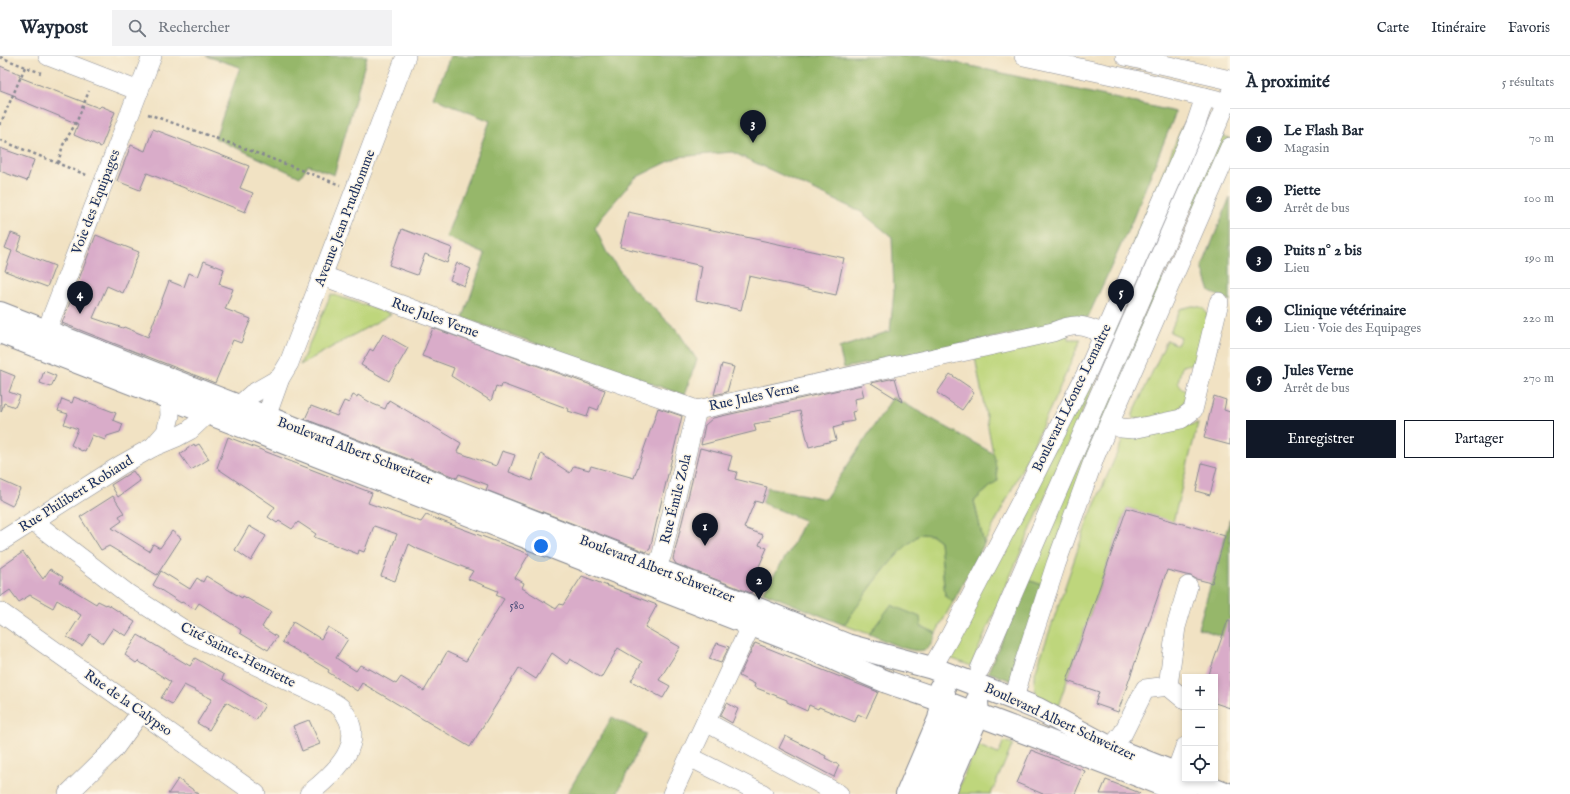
<!DOCTYPE html>
<html lang="fr">
<meta charset="utf-8">
<style>
:root{--surface:#fff;--page:#f2f2f3;--text:#1f2937;--muted:#747a83;--line:#e0e1e3;--accent:#111827}
body{margin:0;font-family:"IM FELL English",serif;background:var(--page);color:var(--text)}
.controls{position:absolute;right:12px;bottom:12px;display:grid;overflow:hidden;border-radius:0px;box-shadow:0 2px 6px #0003}
.controls button{width:36px;height:36px;display:grid;place-items:center;padding:0;border:0;border-bottom:1px solid var(--line);background:var(--surface);color:var(--text);font:20px sans-serif}
.you{position:absolute;left:541px;top:490px;width:14px;height:14px;margin:-10px;border:3px solid #fff;border-radius:50%;background:#1a73e8;box-shadow:0 0 0 6px #1a73e833}
.badge{display:grid;place-items:center;width:26px;height:26px;border-radius:50%;background:var(--accent);color:#fff;font-size:13px;font-weight:700}
.pin{position:absolute;translate:-50% -33px;filter:drop-shadow(0 1px 2px #0008)}
.pin::after{content:'';position:absolute;top:21px;width:14px;height:12px;background:inherit;clip-path:polygon(0 0,100% 0,50% 100%)}
.list{margin:0;padding:0;list-style:none}
h2{display:flex;justify-content:space-between;align-items:center;height:52px;margin:0;padding:0 16px;font-size:17px}
h2 small{font-size:13px;font-weight:400;color:var(--muted)}
.list li{display:grid;grid-template-columns:26px 1fr auto;gap:12px;align-items:center;box-sizing:border-box;height:60px;padding:0 16px;border-top:1px solid var(--line)}
.list b{display:block;font-size:15px;white-space:nowrap}
.list p{margin:0;font-size:13px;white-space:nowrap;color:var(--muted)}
.list em{font-size:13px;font-style:normal;color:var(--muted)}
.actions{display:flex;gap:8px;padding:12px 16px}
.actions a{flex:1;padding:9px 0;border:1px solid var(--accent);border-radius:0px;text-align:center;font-size:14px;color:var(--accent)}
.actions .main{background:var(--accent);color:#fff}
.icon{flex:none;width:22px;height:22px;fill:none;stroke:currentColor;stroke-width:2;stroke-linecap:round;stroke-linejoin:round}
.map{position:relative;flex:none;width:1230px;height:738px;overflow:hidden}
header{display:flex;align-items:center;gap:24px;box-sizing:border-box;height:56px;padding:0 20px;background:var(--surface);border-bottom:1px solid var(--line)}
header strong{font-size:19px}
nav{display:flex;gap:22px;margin-inline-start:auto;font-size:14px}
.search{width:280px;height:36px;background:var(--page);display:flex;align-items:center;gap:10px;box-sizing:border-box;padding:0 14px;border-radius:0px;color:var(--muted);font-size:15px}
main{display:flex}
aside{flex:1;background:var(--surface)}
.map>svg:first-child{display:block}
.green{fill:#bed67b;stroke:#6c826c}
.forest{fill:#96b76b;stroke:#587364}
.building{fill:#d9acc9}
.lines{fill:none;stroke-linecap:round;stroke-linejoin:round}
.minor-casing{stroke:#868890;stroke-width:20}
.major-casing{stroke:#868890;stroke-width:24}
.path{stroke:#868890;stroke-width:2.5;stroke-dasharray:3 3;stroke-linecap:butt}
.minor{stroke:#fff;stroke-width:19}
.major{stroke:#fff;stroke-width:22}
.labels{text-anchor:middle;dominant-baseline:central;stroke-width:3;stroke-linejoin:round;paint-order:stroke}
.number-label{font-size:12px;fill:#4a4e79}
.street-label{font-size:14px;fill:#1b2f5e;stroke:#fcf5e5}
</style>
<header>
<strong>Waypost</strong>
<div class="search"><svg class="icon" aria-label="search" viewBox="0 0 24 24"><circle cx="10" cy="10" r="6"/><path d="M15 15l6 6"/></svg>Rechercher</div>
<nav><a>Carte</a><a>Itinéraire</a><a>Favoris</a></nav>
</header>
<main>
<div class="map">
<svg width="1230" height="738" viewBox="0 0 1230 738">
<rect width="100%" height="100%" fill="#fcf5e5"/>
<filter id="ink" filterUnits="userSpaceOnUse"><feTurbulence type="fractalNoise" baseFrequency=".025" numOctaves="2"/><feDisplacementMap in="SourceGraphic" scale="8" xChannelSelector="R" yChannelSelector="G"/><feConvolveMatrix kernelMatrix="1 2 1 2 8 2 1 2 1" color-interpolation-filters="sRGB"/></filter>
<filter id="wash" filterUnits="userSpaceOnUse"><feTurbulence type="fractalNoise" baseFrequency=".012" numOctaves="4" result="noise"/><feDisplacementMap in="SourceGraphic" scale="16" xChannelSelector="R" yChannelSelector="G"/><feGaussianBlur stdDeviation="0.9" result="paint"/><feColorMatrix in="noise" values="0 0 0 0 0 0 0 0 0 0 0 0 0 0 0 0 0 1.4 0 .05"/><feComposite in="paint" operator="in"/></filter>
<g filter="url(#wash)">
<rect width="100%" height="100%" fill="#f1e2c3"/>
<!-- green -->
<g class="green">
<polygon points="1182,71 1188,73 1137,191 1132,189"/>
<polygon points="1221,80 1229,82 1198,153 1190,149"/>
<polygon points="1160,223 1166,225 1045,530 1028,524"/>
<polygon points="331,238 391,258 300,309"/>
<path d="M1192,250C1201,250 1205,252 1208,261L1195,307L1182,310L1178,326L1182,333L1190,336L1182,349L1171,360L1133,363V358L1167,284L1177,289L1181,281L1170,276L1180,253Z"/>
<polygon points="1113,266 1120,269 971,610 945,600"/>
<path d="M1067,274L1068,283H1081C1051,353 1019,421 984,488L974,445L998,424L975,301Z"/>
<path d="M1198,367L1173,466L1127,452L1057,653C1039,643 1034,641 1034,620L1088,464L1124,381L1145,380Z"/>
<path d="M920,478L932,479L940,485L945,540L953,546L936,577L921,570L892,549L869,578L844,569C865,539 891,500 920,478Z"/>
<polygon points="1004,685 1013,688 991,738 956,738 977,689 998,698"/>
</g>
<!-- forest -->
<g class="forest">
<polygon points="206,0 367,0 334,119 308,109 300,121 215,82 240,11"/>
<polygon points="450,0 926,0 1176,56 1132,165 1088,261 1071,266 844,312 839,292 890,275 894,236 892,181 861,156 732,96 678,101 635,122 603,159 595,172 607,197 632,232 677,274 697,304 684,339 463,262 485,198 446,181 490,65 434,42"/>
<polygon points="1230,141 1230,245 1210,236 1202,211"/>
<path d="M893,341L994,398L998,424L974,445L984,488L953,546L945,540L940,485L932,479L920,478C891,500 865,539 844,569L763,536L790,494L804,464L762,447L767,431L825,443Z"/>
<polygon points="1230,463 1230,583 1198,572"/>
<polygon points="1028,524 1045,530 1012,625 988,616"/>
<path d="M891,549L920,561L921,570L936,577C934,583 932,590 926,593C914,600 882,583 869,578Z"/>
<polygon points="612,661 646,678 617,738 567,738"/>
</g>
<g id="blocks">
<!-- building -->
<g class="building">
<polygon points="0,10 20,18 19,21 99,52 101,50 115,56 101,91 74,79 78,68 15,42 16,40 0,34"/>
<polygon points="153,73 249,110 240,132 253,137 245,156 147,117 140,134 117,125 131,89 145,95"/>
<polygon points="0,92 34,104 27,125 0,115"/>
<polygon points="628,156 844,202 836,239 749,220 741,254 696,244 702,210 620,191"/>
<polygon points="402,173 452,192 447,207 425,198 417,219 389,209"/>
<polygon points="11,177 22,181 17,195 55,210 47,231 5,215 12,195 5,192"/>
<polygon points="96,179 139,196 123,237 107,230 93,262 123,272 124,271 148,281 169,225 184,231 189,217 198,221 204,205 224,213 219,228 233,233 225,253 251,263 241,287 233,284 215,327 62,267"/>
<polygon points="457,207 471,213 464,230 450,224"/>
<polygon points="433,272 605,334 598,354 590,351 587,361 568,355 569,353 502,328 501,332 496,330 491,345 451,320 454,312 422,300"/>
<polygon points="383,278 408,292 389,325 361,309 370,293 373,295"/>
<polygon points="722,308 734,311 727,336 714,339"/>
<polygon points="0,314 15,320 9,336 20,340 15,351 4,347 1,356"/>
<polygon points="44,315 56,320 51,331 40,327"/>
<polygon points="950,318 972,333 971,335 974,337 962,354 937,337"/>
<polygon points="895,322 902,346 871,327"/>
<polygon points="861,329 864,341 854,343 856,355 852,356 854,365 842,367 843,369 833,372 836,384 809,391 800,355 770,362 771,365 754,368 756,375 701,389 705,369 713,362"/>
<polygon points="353,339 357,341 358,339 373,348 385,353 389,344 461,387 457,396 496,410 502,395 515,399 509,416 532,425 541,398 570,417 574,410 589,414 591,410 634,422 658,352 682,360 650,493 646,496 486,434 488,429 459,418 457,422 305,363 311,350 337,360 344,345 349,347"/>
<polygon points="1214,340 1226,344 1224,354 1230,356 1230,389 1204,382"/>
<polygon points="74,341 116,357 113,364 123,368 120,376 107,380 105,384 92,379 85,395 83,394 82,395 71,389 78,373 64,368 68,358 58,355 62,343 72,347"/>
<polygon points="228,381 372,437 368,447 421,466 426,459 529,498 515,522 524,527 522,532 556,553 560,548 563,549 582,520 657,549 645,571 680,591 659,624 670,630 663,642 631,625 642,606 618,592 601,622 570,603 567,608 552,597 536,623 519,612 470,691 362,627 357,635 328,616 329,614 282,586 293,566 321,583 328,571 348,583 336,602 356,615 360,609 368,613 368,612 396,628 401,621 424,635 447,596 466,605 504,543 496,539 498,535 468,523 473,515 418,493 409,488 395,525 381,520 397,478 374,470 364,496 359,494 358,498 314,481 316,478 298,466 292,473 279,465 277,467 268,461 275,451 217,412"/>
<polygon points="194,388 195,390 199,388 209,403 191,414 180,398"/>
<polygon points="700,392 732,400 728,414 737,416 735,423 767,431 762,447 755,445 744,472 763,479 759,489 767,492 757,515 760,516 751,537 676,508 673,503"/>
<polygon points="1202,407 1217,411 1210,439 1196,435"/>
<polygon points="133,415 140,425 118,441 111,429"/>
<polygon points="0,424 20,433 12,450 0,444"/>
<polygon points="113,440 124,457 119,460 122,465 112,472 149,495 153,488 160,492 172,475 181,482 157,519 109,490 101,494 80,461"/>
<polygon points="1127,452 1225,480 1212,527 1196,523 1191,520 1186,519 1167,514 1118,656 1095,648 1099,636 1067,625"/>
<polygon points="249,470 266,480 251,505 235,494"/>
<polygon points="23,496 43,523 50,513 63,521 60,526 96,548 98,545 106,549 107,548 135,566 126,580 113,572 103,587 90,578 82,590 67,581 81,559 57,544 53,552 30,539 19,546 10,534 0,541 0,512"/>
<polygon points="161,515 190,533 197,522 203,526 206,520 242,542 243,540 271,556 262,571 277,581 268,594 240,577 241,574 199,547 195,553 182,546 181,547 153,529"/>
<polygon points="1228,564 1230,564 1230,652 1215,647 1215,621 1208,621"/>
<polygon points="138,579 190,610 195,602 224,619 222,623 265,649 256,664 226,646 209,674 197,667 212,643 184,629 172,648 161,642 171,626 138,605 136,607 125,599"/>
<polygon points="717,587 729,591 721,607 709,603"/>
<polygon points="755,587 878,636 866,662 858,658 855,666 819,651 818,653 809,649 807,655 787,646 787,644 754,631 755,628 739,620"/>
<polygon points="727,647 738,653 732,667 720,660"/>
<polygon points="309,664 320,688 302,695 293,670"/>
<polygon points="785,680 826,700 825,702 839,709 834,721 779,692"/>
<polygon points="1031,694 1085,715 1075,738 1043,738 1017,727"/>
<polygon points="178,723 199,738 168,738"/>
<polygon points="1106,724 1140,737 1139,738 1100,738"/>
</g>
</g>
</g>
<g filter="url(#ink)">
<use href="#blocks" fill-opacity="0" stroke="#868890" stroke-width="1"/>
<g class="lines">
<defs>
<g id="minor">
<polyline points="48,0 139,35"/>
<polyline points="1024,0 1135,24 1217,44"/>
<polyline points="1125,0 1230,24"/>
<path d="M323,220L493,283L697,354L1053,276C1075,267 1082,268 1104,278"/>
<polyline points="41,289 152,0"/>
<polyline points="227,355 231,357 252,338 280,322"/>
<polyline points="1110,367 1121,372 1133,373 1181,363 1193,354 1219,246"/>
<polyline points="253,368 266,361 280,322 289,307 406,0"/>
<polyline points="153,391 166,376 170,360 169,341 175,335"/>
<path d="M35,464L42,472L128,538L192,579L325,642C330,645 337,648 341,652C370,686 335,717 309,738"/>
<polyline points="0,486 121,409 153,391 177,381 190,374 208,357 214,353 219,355"/>
<polyline points="651,526 662,498 697,354"/>
<polyline points="0,556 256,738"/>
<polyline points="932,612 949,582 1029,430 1089,312 1196,68 1205,41"/>
<polyline points="980,613 1230,39"/>
<polyline points="1014,643 1024,607 1056,508 1095,400 1230,91"/>
<polyline points="1185,644 1168,630 1176,571 1188,530"/>
<polyline points="706,666 839,738"/>
<polyline points="1111,692 1123,677 1145,633 1168,630"/>
<polyline points="690,701 763,738"/>
<polyline points="1168,730 1178,710 1185,691"/>
<polyline points="68,738 114,693 141,656"/>
<polyline points="672,738 757,556"/>
<polyline points="925,738 957,665"/>
</g>
<g id="major">
<polyline points="0,257 758,553 847,589 932,612 1014,643 1038,653 1111,692 1185,721"/>
<path d="M0,276L798,587C828,600 857,614 887,626C907,633 927,639 947,647C1026,677 1106,706 1185,738"/>
<polyline points="1189,723 1228,738"/>
<polyline points="907,738 939,663 944,637 940,632"/>
<polyline points="944,738 978,659 977,645"/>
</g>
</defs>
<!-- minor casing -->
<use href="#minor" class="minor-casing"/>
<!-- major casing -->
<use href="#major" class="major-casing"/>
<!-- path -->
<g class="path">
<polyline points="0,1 41,17"/>
<polyline points="148,58 246,93 340,129"/>
<polyline points="0,69 25,11"/>
<polyline points="0,84 89,120"/>
<polyline points="58,107 63,89 77,65 89,35"/>
</g>
<!-- minor -->
<use href="#minor" class="minor"/>
<!-- major -->
<use href="#major" class="major"/>
</g>
</g>
<g class="labels">
<!-- number labels -->
<g class="number-label">
<text x="517" y="549">580</text>
</g>
<!-- street labels -->
<g class="street-label">
<text transform="translate(96 146) rotate(-69)">Voie des Equipages</text>
<text transform="translate(345 162) rotate(-69)">Avenue Jean Prudhomme</text>
<text transform="translate(435 262) rotate(20)">Rue Jules Verne</text>
<text transform="translate(754 341) rotate(-12)">Rue Jules Verne</text>
<text transform="translate(1072 342) rotate(-64)">Boulevard Léonce Lemaître</text>
<text transform="translate(355 395) rotate(21)">Boulevard Albert Schweitzer</text>
<text transform="translate(76 438) rotate(-32)">Rue Philibert Robiaud</text>
<text transform="translate(676 443) rotate(-76)">Rue Émile Zola</text>
<text transform="translate(657 513) rotate(21)">Boulevard Albert Schweitzer</text>
<text transform="translate(238 599) rotate(27)">Cité Sainte-Henriette</text>
<text transform="translate(128 647) rotate(35)">Rue de la Calypso</text>
<text transform="translate(1060 666) rotate(25)">Boulevard Albert Schweitzer</text>
</g>
</g>
</svg>
<div class="controls">
<button>+</button>
<button>−</button>
<button><svg class="icon" aria-label="locate" viewBox="0 0 24 24"><circle cx="12" cy="12" r="6"/><path d="M12 2v4M12 18v4M2 12h4M18 12h4"/></svg></button>
</div>
<div class="you"></div>
<div class="pin badge" style="left:705px;top:490px">1</div>
<div class="pin badge" style="left:759px;top:544px">2</div>
<div class="pin badge" style="left:753px;top:87px">3</div>
<div class="pin badge" style="left:80px;top:258px">4</div>
<div class="pin badge" style="left:1121px;top:256px">5</div>
</div>
<aside>
<h2>À proximité<small>5 résultats</small></h2>
<ul class="list">
<li><span class="badge">1</span><div><b>Le Flash Bar</b><p>Magasin</p></div><em>70 m</em></li>
<li><span class="badge">2</span><div><b>Piette</b><p>Arrêt de bus</p></div><em>100 m</em></li>
<li><span class="badge">3</span><div><b>Puits n° 2 bis</b><p>Lieu</p></div><em>190 m</em></li>
<li><span class="badge">4</span><div><b>Clinique vétérinaire</b><p>Lieu · Voie des Equipages</p></div><em>220 m</em></li>
<li><span class="badge">5</span><div><b>Jules Verne</b><p>Arrêt de bus</p></div><em>270 m</em></li>
</ul>
<div class="actions"><a class="main">Enregistrer</a><a>Partager</a></div>
</aside>
</main>
